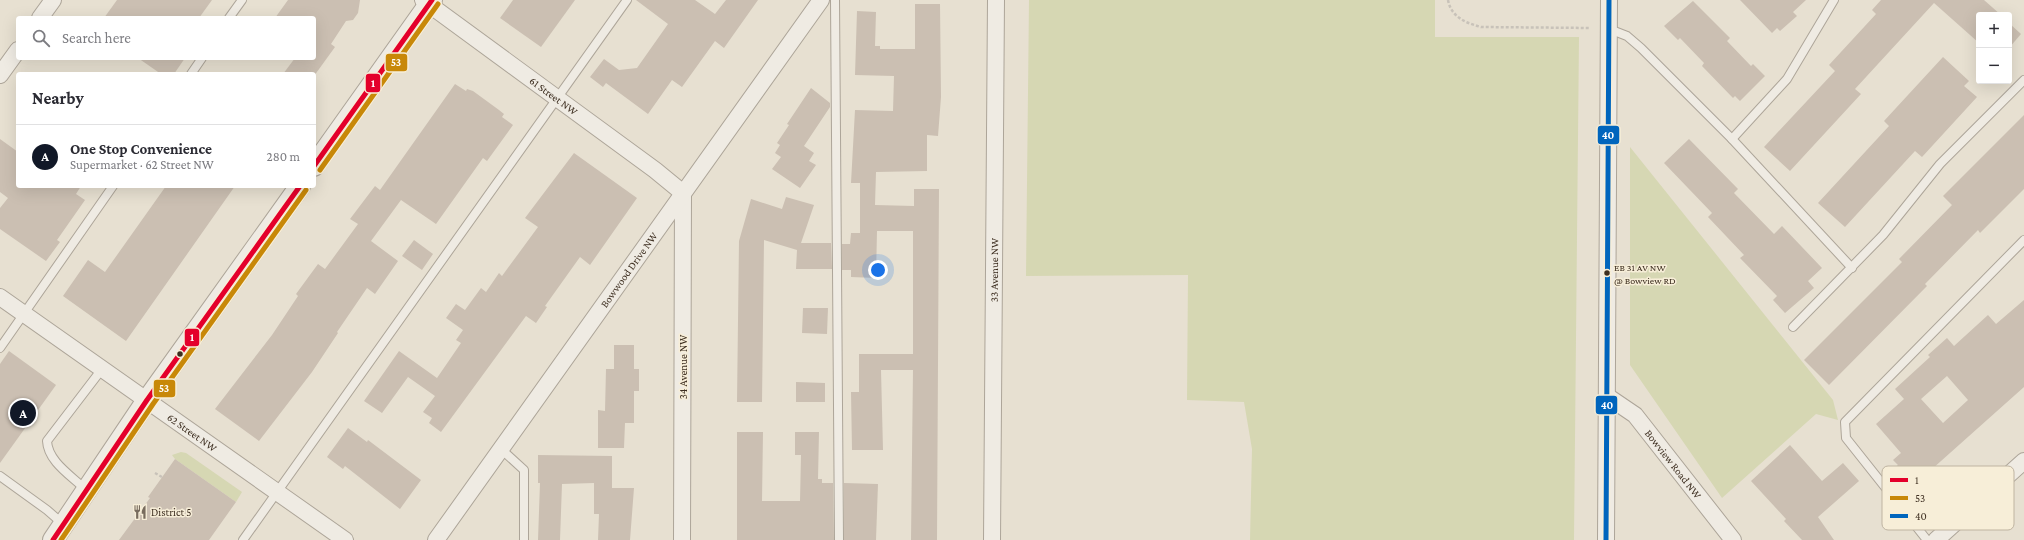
<!DOCTYPE html>
<meta charset="utf-8">
<style>
:root{--surface:#fff;--page:#f2f2f3;--text:#2b2b33;--muted:#7c7c81;--line:#e1e1e2;--accent:#111827}
body{margin:0;font-family:"Crimson Pro",serif;background:var(--page);color:var(--text)}
.controls{position:absolute;right:12px;top:12px;display:grid;overflow:hidden;border-radius:4px;box-shadow:0 4px 16px #0002}
.controls button{width:36px;height:36px;display:grid;place-items:center;padding:0;border:0;border-bottom:1px solid var(--line);background:var(--surface);color:var(--text);font:20px sans-serif}
.you{position:absolute;left:878px;top:270px;width:14px;height:14px;margin:-10px;border:3px solid #fff;border-radius:50%;background:#1a73e8;box-shadow:0 0 0 6px #1a73e833}
.badge{display:grid;place-items:center;width:26px;height:26px;border-radius:50%;background:var(--accent);color:#fff;font-size:13px;font-weight:700}
.pin{position:absolute;translate:-50% -50%;border:2px solid #fff;box-shadow:0 1px 4px #0006}
.list{margin:0;padding:0;list-style:none}
h2{display:flex;justify-content:space-between;align-items:center;height:52px;margin:0;padding:0 16px;font-size:17px}
h2 small{font-size:13px;font-weight:400;color:var(--muted)}
.list li{display:grid;grid-template-columns:26px 1fr auto;gap:12px;align-items:center;box-sizing:border-box;height:64px;padding:0 16px;border-top:1px solid var(--line)}
.list b{display:block;font-size:15px;white-space:nowrap}
.list p{margin:0;font-size:13px;white-space:nowrap;color:var(--muted)}
.list em{font-size:13px;font-style:normal;color:var(--muted)}
.icon{flex:none;width:22px;height:22px;fill:none;stroke:currentColor;stroke-width:2;stroke-linecap:round;stroke-linejoin:round}
.map{position:relative;flex:none;width:2024px;height:540px;overflow:hidden}
.search{position:absolute;background:var(--surface);box-shadow:0 4px 16px #0002;left:16px;top:16px;width:300px;height:44px;display:flex;align-items:center;gap:10px;box-sizing:border-box;padding:0 14px;border-radius:4px;color:var(--muted);font-size:15px}
.panel{position:absolute;background:var(--surface);box-shadow:0 4px 16px #0002;left:16px;top:72px;width:300px;height:116px;border-radius:4px}
.map>svg:first-child{display:block}
.green{fill:#d6d7b3}
.building{fill:#cbbfb2;fill-rule:evenodd}
.lines{fill:none;stroke-linecap:round;stroke-linejoin:round}
.service-casing{stroke:#ada599;stroke-width:10}
.minor-casing{stroke:#ada599;stroke-width:18}
.tertiary-casing{stroke:#ada599;stroke-width:22}
.path{stroke:#c8c2b9;stroke-width:2.5;stroke-dasharray:3 2;stroke-linecap:butt}
.service{stroke:#efebe3;stroke-width:8}
.minor{stroke:#efebe3;stroke-width:16}
.tertiary{stroke:#efebe3;stroke-width:20}
.bus-1-casing{stroke:#f7eed8;stroke-width:8}
.bus-2-casing{stroke:#f7eed8;stroke-width:8}
.bus-3-casing{stroke:#f7eed8;stroke-width:8}
.bus-1{stroke:#e4002b;stroke-width:5}
.bus-2{stroke:#c88808;stroke-width:5}
.bus-3{stroke:#0065bd;stroke-width:5}
.bus-dot{fill:#3d2e20;stroke:#f7eed8;stroke-width:1.5}
.labels{text-anchor:middle;dominant-baseline:central;stroke-width:3;stroke-linejoin:round;paint-order:stroke}
.bus-label{font-size:10px;fill:#3d2e20;stroke:#f7eed8;text-anchor:start}
.street-label{font-size:11px;fill:#3d2e20;stroke:#f7eed8}
.poi-label{font-size:11px;fill:#3d2e20;stroke:#f7eed8;text-anchor:start}
.key{fill:#f7eed8;stroke:#bfb4a1;stroke-width:1}
.key-label{font-size:11px;fill:#3d2e20}
.line-badge{stroke:#f7eed8;stroke-width:1.5}
.badge-label{font-size:11px;text-anchor:middle;font-weight:bold;fill:#fff}
</style>
<div class="map">
<svg width="2024" height="540" viewBox="0 0 2024 540">
<rect width="100%" height="100%" fill="#e7e0d1"/>
<!-- green -->
<g class="green">
<polygon points="1029,0 1435,0 1435,37 1579,37 1574,540 1250,540 1252,449 1244,402 1187,400 1188,275 1026,276"/>
<polygon points="1630,147 1833,400 1838,420 1816,414 1722,498 1630,365"/>
<polygon points="181,452 186,453 242,492 236,502 175,459 172,455"/>
</g>
<!-- building -->
<g class="building">
<polygon points="117,0 212,0 199,18 104,18"/>
<polygon points="288,0 360,0 358,13 353,20 346,21 331,44 335,47 314,76 314,74 283,74 295,58 314,58 314,18 275,18"/>
<polygon points="513,0 575,0 541,47 500,18"/>
<polygon points="636,0 695,0 715,14 726,0 758,0 724,48 715,41 682,87 672,80 648,114 606,83 603,87 590,77 604,59 619,70 637,68 668,24"/>
<polygon points="1740,0 1806,0 1793,12 1797,16 1780,31 1777,28 1772,33"/>
<polygon points="1881,0 1984,0 2001,15 1979,15 1979,43 1934,3 1855,89 1861,94 1790,171 1764,147 1835,71 1829,65 1876,14 1872,10"/>
<polygon points="1693,1 1730,38 1727,41 1751,66 1753,64 1765,76 1740,101 1735,96 1733,98 1702,66 1704,63 1680,38 1678,40 1664,26"/>
<polygon points="915,4 940,4 941,97 938,136 927,135 927,171 876,172 875,205 914,206 914,189 939,189 937,540 911,540 913,370 881,370 883,450 852,450 851,392 859,392 859,354 913,354 913,231 877,231 876,278 851,277 851,270 842,270 842,244 850,244 851,233 860,233 860,183 851,183 855,110 893,111 894,76 855,75 857,11 876,12 875,46 880,46 880,49 915,49"/>
<polygon points="2009,23 2021,34 2009,48"/>
<polygon points="1943,57 1969,81 1964,86 1977,97 1922,157 1915,151 1845,227 1818,203 1889,126 1884,121"/>
<polygon points="138,58 185,58 174,74 161,74"/>
<polygon points="455,84 466,91 467,89 473,91 499,110 504,114 502,117 513,125 487,161 483,158 436,224 401,200 371,241 398,261 375,294 367,288 337,332 338,333 312,372 259,441 215,409 272,335 298,296 296,294 318,264 325,269 358,224 350,219 375,186 380,190"/>
<polygon points="811,88 830,103 830,107 804,146 814,153 809,161 816,165 800,188 772,169 781,157 775,153 780,145 777,143 789,125 787,124"/>
<polygon points="2024,115 2024,189 1980,233 1978,230 1925,284 1927,286 1829,385 1804,360 1902,262 1899,259 1952,205 1943,196"/>
<polygon points="0,139 18,152 18,186 81,186 76,194 85,200 57,240 60,242 46,261 0,229 0,208 8,198 0,192"/>
<polygon points="1689,139 1738,189 1734,193 1774,234 1782,226 1822,268 1808,281 1814,288 1785,313 1773,300 1777,296 1740,258 1744,255 1708,217 1712,213 1664,163"/>
<polygon points="574,153 637,198 590,265 580,257 545,306 547,307 536,323 526,316 441,432 429,423 432,418 423,412 435,396 408,377 382,413 364,401 399,351 437,378 461,343 456,340 463,330 446,318 456,304 465,310 481,288 486,292 499,273 502,276 538,227 525,218"/>
<polygon points="166,186 235,186 126,341 63,296 88,260 105,272"/>
<polygon points="786,197 814,205 801,243 831,243 832,269 796,269 797,250 764,240 762,402 737,402 739,241 751,199 782,209"/>
<polygon points="414,240 433,254 422,270 402,256"/>
<path d="M2024,300V387L1904,494L1887,474L1898,465L1893,460L1901,453L1876,424L1904,399L1895,389L1930,357L1928,355L1947,338L1954,346L1988,315L1996,324ZM1947,376L1968,400L1943,423L1921,399Z"/>
<polygon points="803,308 828,308 827,334 802,333"/>
<polygon points="614,345 634,345 634,369 639,369 639,391 634,391 634,423 625,423 624,448 598,448 598,410 605,411 606,369 614,369"/>
<polygon points="9,351 56,385 0,463 0,364"/>
<polygon points="796,382 825,383 825,402 796,402"/>
<polygon points="348,428 367,442 368,440 421,480 400,509 345,466 343,469 327,457"/>
<polygon points="737,432 763,432 762,501 800,501 801,455 795,455 795,432 819,432 818,479 822,479 822,483 833,483 834,540 737,540"/>
<polygon points="1790,445 1822,481 1843,463 1859,481 1818,517 1834,540 1802,540 1784,521 1786,519 1751,481"/>
<polygon points="538,455 612,456 612,488 634,488 630,540 598,540 599,514 594,514 594,483 562,484 560,540 538,540 540,483 538,483"/>
<polygon points="175,459 236,502 209,540 119,540 150,498 148,497"/>
<polygon points="844,483 878,484 876,540 844,540"/>
</g>
<g class="lines">
<defs>
<g id="service">
<polyline points="835,0 839,540"/>
<polyline points="229,18 242,0"/>
<polyline points="1609,29 1627,36 1641,48 1732,139 1852,268"/>
<polyline points="191,74 202,58"/>
<polyline points="1732,139 1787,79 1834,0"/>
<polyline points="1793,327 1883,235 1940,164 2024,80"/>
<polyline points="0,348 113,186"/>
<polyline points="501,449 524,470 524,540"/>
<polyline points="0,476 47,510 63,524"/>
<path d="M86,490C72,476 48,462 47,441L102,369"/>
<polyline points="243,540 627,0"/>
<polyline points="1927,540 1846,438 1845,422 2024,240"/>
</g>
<g id="minor">
<path id="s1" d="M423,0L655,170L683,193L682,540"/>
<polyline points="40,18 53,0"/>
<polyline points="0,75 18,50"/>
<path id="s2" d="M0,297L345,540"/>
<path id="s3" d="M1607,396L1635,415L1733,540"/>
<path id="s4" d="M436,540L821,0"/>
<path id="s5" d="M992,540L996,0"/>
<polyline points="1606,540 1609,0"/>
<polyline points="1936,540 2024,461"/>
</g>
<g id="tertiary">
<polyline points="314,166 432,0"/>
<polyline points="53,540 147,400 300,186"/>
</g>
</defs>
<!-- service casing -->
<use href="#service" class="service-casing"/>
<!-- minor casing -->
<use href="#minor" class="minor-casing"/>
<!-- tertiary casing -->
<use href="#tertiary" class="tertiary-casing"/>
<!-- path -->
<g class="path">
<path d="M1448,0C1451,17 1466,23 1481,27L1590,28"/>
<polyline points="155,473 162,477"/>
</g>
<!-- service -->
<use href="#service" class="service"/>
<!-- minor -->
<use href="#minor" class="minor"/>
<!-- tertiary -->
<use href="#tertiary" class="tertiary"/>
<defs>
<g id="bus-1">
<polyline points="314,166 432,0"/>
<polyline points="53,540 147,400 300,186"/>
</g>
<g id="bus-2">
<polyline points="320,170 438,4"/>
<polyline points="61,540 153,404 306,190"/>
</g>
<polyline id="bus-3" points="1606,540 1609,0"/>
</defs>
<!-- bus-1 casing -->
<use href="#bus-1" class="bus-1-casing"/>
<!-- bus-2 casing -->
<use href="#bus-2" class="bus-2-casing"/>
<!-- bus-3 casing -->
<use href="#bus-3" class="bus-3-casing"/>
<!-- bus-1 -->
<use href="#bus-1" class="bus-1"/>
<!-- bus-2 -->
<use href="#bus-2" class="bus-2"/>
<!-- bus-3 -->
<use href="#bus-3" class="bus-3"/>
</g>
<!-- icons -->
<defs>
<symbol id="restaurant-bare" viewBox="-9 -9 18 18"><path d="M-5-6h1v4h1v-4h1v4h1v-4h1v5L-1.5 .5V6h-2V.5L-5-1ZM5-6V6H3V1.5H1.5Q1.5-4 5-6Z" fill="#786c5e" stroke="#f7eed8" stroke-width="2.5" paint-order="stroke"/></symbol>
</defs>
<g fill-rule="evenodd">
<use href="#restaurant-bare" x="130" y="502" width="20" height="20"/>
</g>
<!-- markers -->
<g class="bus-dot">
<circle cx="1607" cy="273" r="3.5"/>
<circle cx="180" cy="354" r="3.5"/>
</g>
<g class="labels">
<!-- bus labels -->
<g class="bus-label">
<text x="1614" y="267">EB 31 AV NW<tspan x="1614" dy="13">@ Bowview RD</tspan></text>
</g>
<!-- street labels -->
<g class="street-label">
<text stroke="none"><textPath href="#s1" startOffset="162">61 Street NW</textPath></text>
<text stroke="none"><textPath href="#s4" startOffset="332">Bowwood Drive NW</textPath></text>
<text stroke="none"><textPath href="#s5" startOffset="270">33 Avenue NW</textPath></text>
<text transform="translate(683 367) rotate(-90)">34 Avenue NW</text>
<text stroke="none"><textPath href="#s2" startOffset="235">62 Street NW</textPath></text>
<text stroke="none"><textPath href="#s3" startOffset="96">Bowview Road NW</textPath></text>
</g>
<!-- poi labels -->
<g class="poi-label">
<text x="151" y="512">District 5</text>
</g>
</g>
<!-- legend -->
<rect x="1882" y="466" width="132" height="64" rx="6" class="key"/>
<rect x="1890" y="478" width="18" height="4" fill="#e4002b"/>
<rect x="1890" y="496" width="18" height="4" fill="#c88808"/>
<rect x="1890" y="514" width="18" height="4" fill="#0065bd"/>
<g class="key-label">
<text x="1915" y="484">1</text>
<text x="1915" y="502">53</text>
<text x="1915" y="520">40</text>
</g>
<g class="line-badge">
<rect x="385" y="53" width="23" height="19" rx="4" fill="#c88808"/>
<rect x="365" y="73" width="16" height="20" rx="4" fill="#e4002b"/>
<rect x="1597" y="125" width="23" height="20" rx="4" fill="#0065bd"/>
<rect x="184" y="328" width="16" height="19" rx="4" fill="#e4002b"/>
<rect x="153" y="379" width="23" height="19" rx="4" fill="#c88808"/>
<rect x="1595" y="395" width="23" height="20" rx="4" fill="#0065bd"/>
</g>
<g class="badge-label">
<text x="396" y="66">53</text>
<text x="373" y="87">1</text>
<text x="1608" y="139">40</text>
<text x="192" y="341">1</text>
<text x="164" y="392">53</text>
<text x="1607" y="409">40</text>
</g>
</svg>
<div class="controls">
<button>+</button>
<button>−</button>
</div>
<div class="you"></div>
<div class="pin badge" style="left:23px;top:413px">A</div>
<div class="search"><svg class="icon" aria-label="search" viewBox="0 0 24 24"><circle cx="10" cy="10" r="6"/><path d="M15 15l6 6"/></svg>Search here</div>
<section class="panel">
<h2>Nearby<small></small></h2>
<ul class="list">
<li><span class="badge">A</span><div><b>One Stop Convenience</b><p>Supermarket · 62 Street NW</p></div><em>280 m</em></li>
</ul>
</section>
</div>
